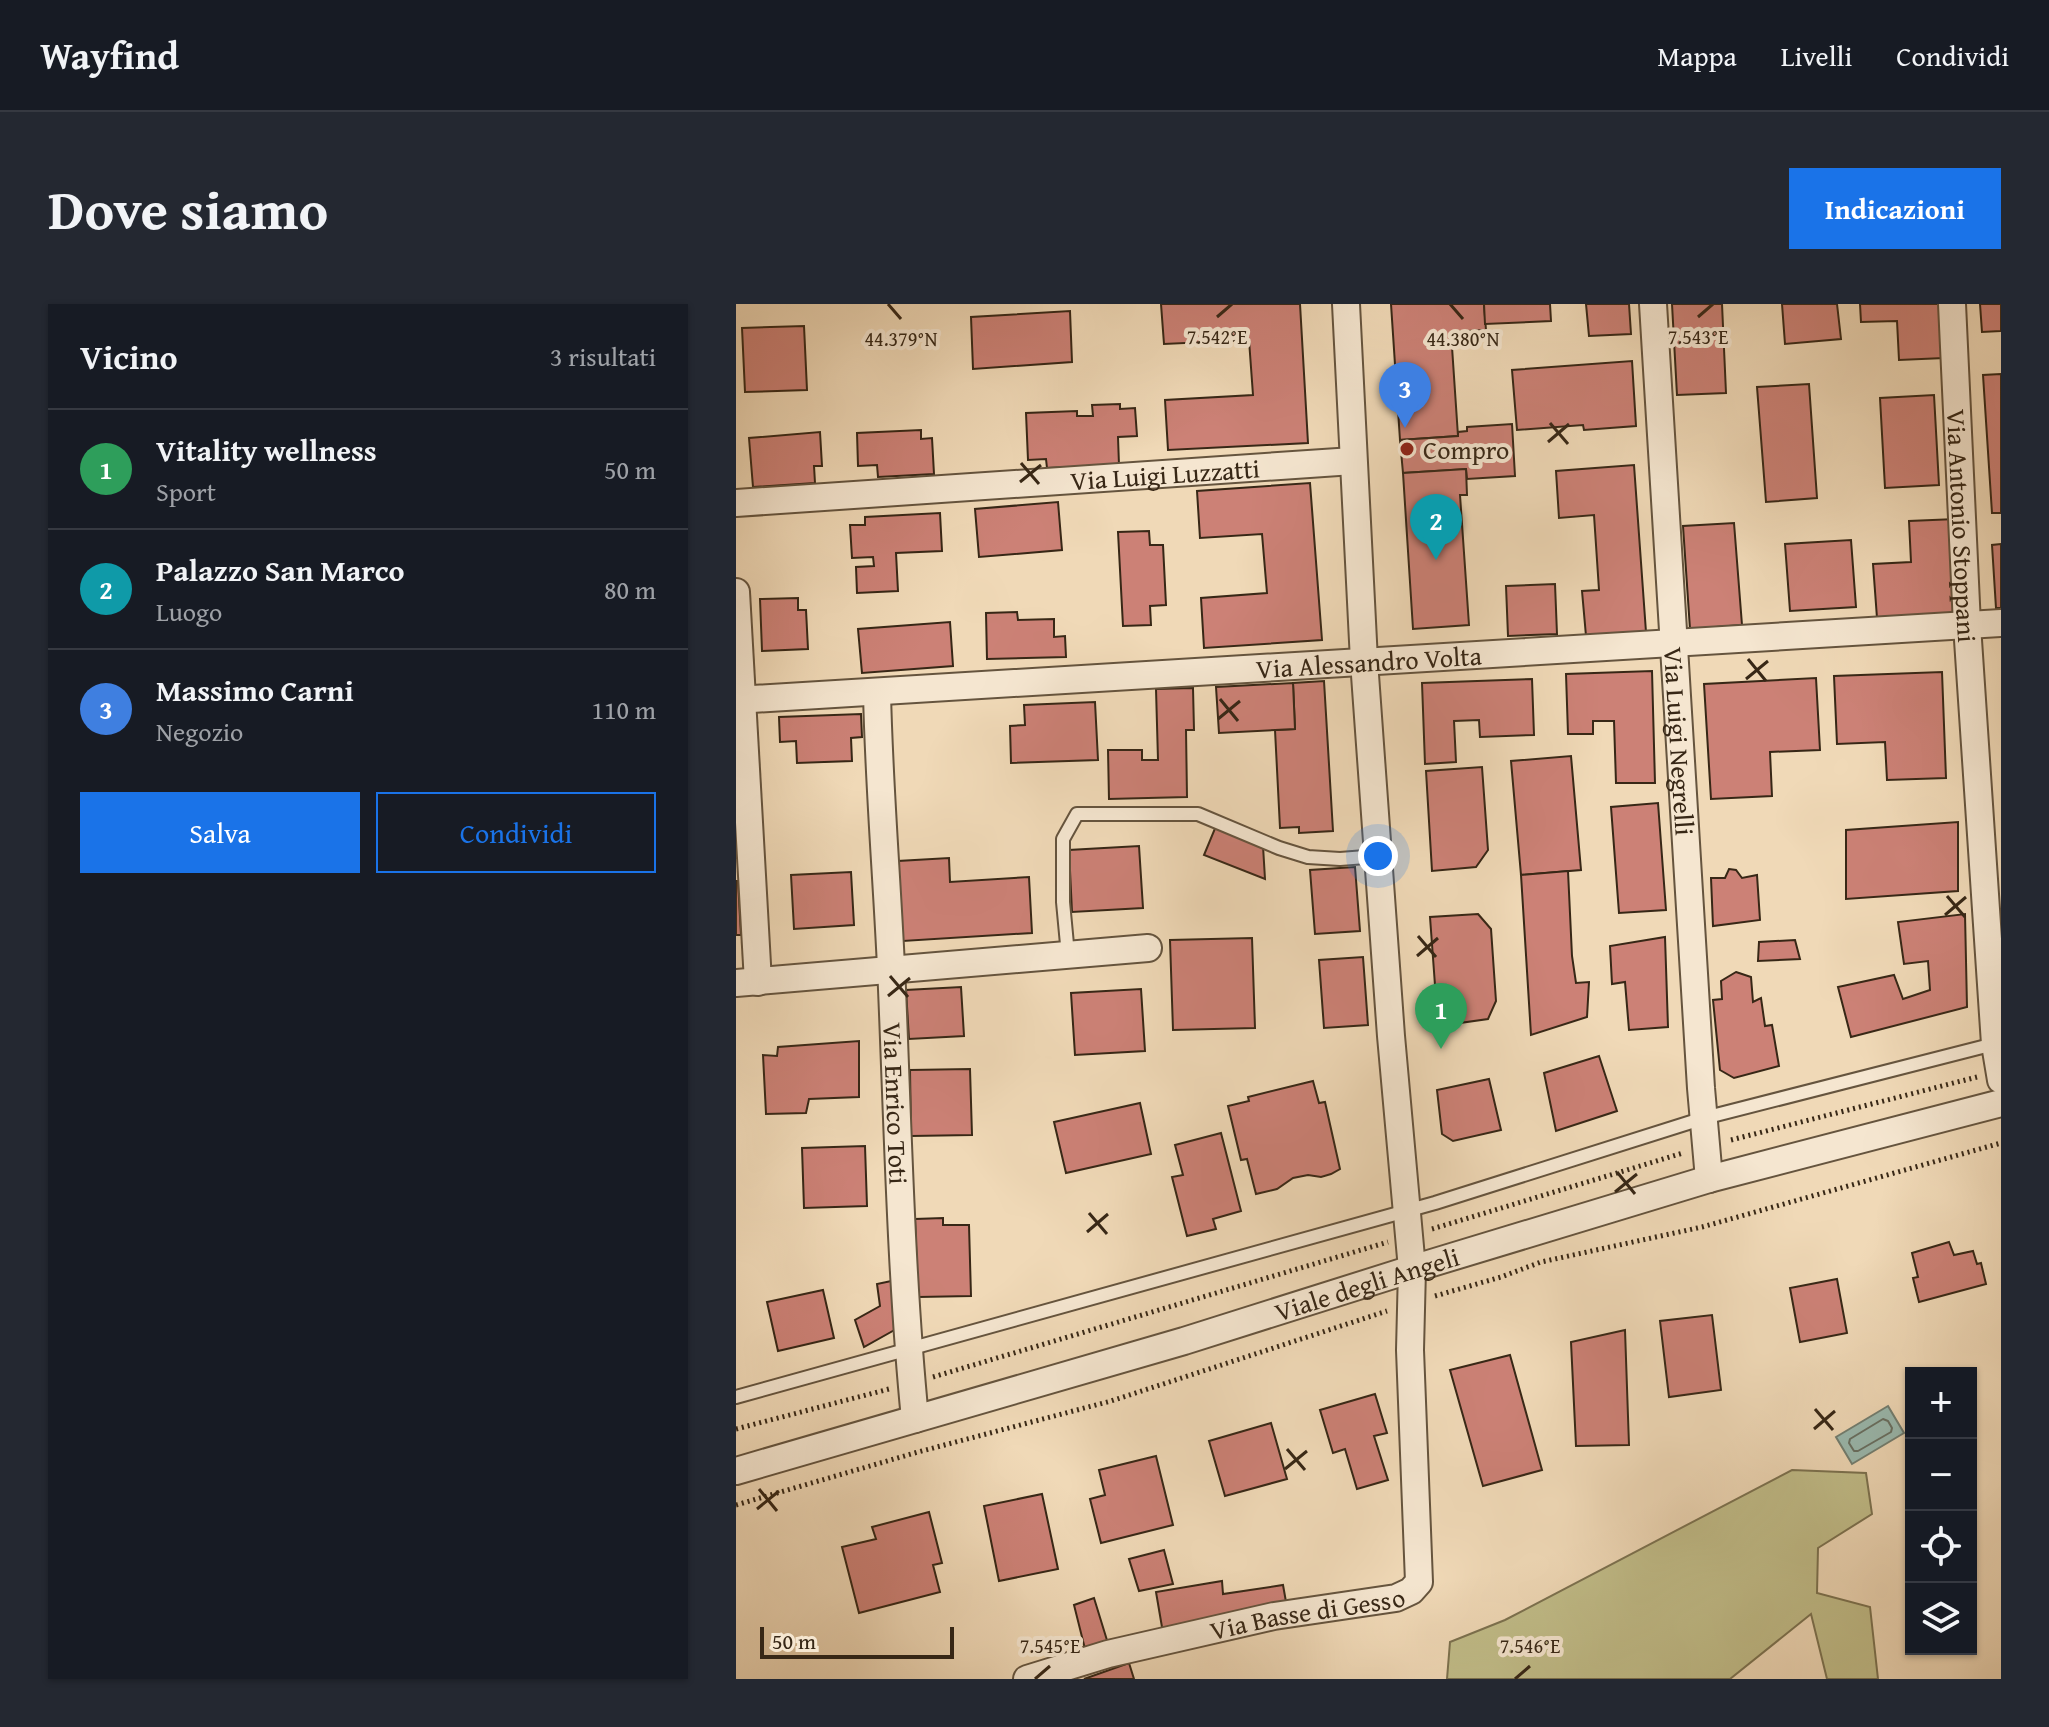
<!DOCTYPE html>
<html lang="it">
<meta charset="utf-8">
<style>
:root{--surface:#171b24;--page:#242831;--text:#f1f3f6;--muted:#9ea1a6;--line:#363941;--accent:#1a73e8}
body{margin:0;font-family:"Gentium Book Plus",serif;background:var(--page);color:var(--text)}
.controls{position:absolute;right:24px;bottom:24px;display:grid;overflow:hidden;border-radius:0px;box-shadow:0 2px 6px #0004}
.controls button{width:72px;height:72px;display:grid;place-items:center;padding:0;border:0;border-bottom:2px solid var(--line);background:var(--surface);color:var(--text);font:40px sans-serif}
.scale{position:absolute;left:24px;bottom:20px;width:194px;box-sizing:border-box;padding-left:8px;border:4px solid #372716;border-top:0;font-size:22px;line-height:28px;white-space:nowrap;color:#372716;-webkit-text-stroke:6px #f5e6d0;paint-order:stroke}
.you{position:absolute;left:642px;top:552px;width:28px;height:28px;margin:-20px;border:6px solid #fff;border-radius:50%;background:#1a73e8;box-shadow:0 0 0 12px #1a73e833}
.badge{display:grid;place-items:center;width:52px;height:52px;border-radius:50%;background:var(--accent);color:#fff;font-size:26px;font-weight:700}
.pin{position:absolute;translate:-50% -66px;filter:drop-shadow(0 2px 4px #0008)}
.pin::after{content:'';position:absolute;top:42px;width:28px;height:24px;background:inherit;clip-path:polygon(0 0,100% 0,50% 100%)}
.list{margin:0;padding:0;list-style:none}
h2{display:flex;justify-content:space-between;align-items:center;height:104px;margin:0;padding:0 32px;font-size:34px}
h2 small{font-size:26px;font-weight:400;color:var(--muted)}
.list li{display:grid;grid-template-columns:52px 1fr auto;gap:24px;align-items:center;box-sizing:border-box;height:120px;padding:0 32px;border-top:2px solid var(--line)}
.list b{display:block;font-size:30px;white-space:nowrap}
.list p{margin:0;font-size:26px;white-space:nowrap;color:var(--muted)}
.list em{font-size:26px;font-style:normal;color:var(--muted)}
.actions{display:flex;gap:16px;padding:24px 32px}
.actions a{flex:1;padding:18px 0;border:2px solid var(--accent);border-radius:0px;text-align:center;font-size:28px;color:var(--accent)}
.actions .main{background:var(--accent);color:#fff}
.icon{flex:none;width:44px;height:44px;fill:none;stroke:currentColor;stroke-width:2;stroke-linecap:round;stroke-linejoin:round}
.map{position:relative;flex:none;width:1265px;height:1375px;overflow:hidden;border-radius:0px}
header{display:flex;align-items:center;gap:48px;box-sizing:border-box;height:112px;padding:0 40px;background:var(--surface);border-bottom:2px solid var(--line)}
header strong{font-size:38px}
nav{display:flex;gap:44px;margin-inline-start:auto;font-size:28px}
.intro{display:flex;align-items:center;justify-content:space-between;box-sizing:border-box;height:192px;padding:0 48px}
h1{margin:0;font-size:56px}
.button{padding:20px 36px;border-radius:0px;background:var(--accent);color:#fff;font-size:28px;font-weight:700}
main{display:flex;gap:48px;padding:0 48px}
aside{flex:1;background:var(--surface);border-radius:0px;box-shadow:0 2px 6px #0004}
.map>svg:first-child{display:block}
.green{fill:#c1bd89;stroke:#7c7250;stroke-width:2}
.water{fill:#9abab0;stroke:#727f72;stroke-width:2}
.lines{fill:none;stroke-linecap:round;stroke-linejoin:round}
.shore{stroke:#687063;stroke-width:2}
.building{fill:#cc8176;stroke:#372716;stroke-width:2}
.lane-casing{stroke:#65543e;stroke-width:16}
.street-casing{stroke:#65543e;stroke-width:30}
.path{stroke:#372716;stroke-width:5;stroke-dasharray:2 4;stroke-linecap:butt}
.lane{stroke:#f5e6d0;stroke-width:12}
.street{stroke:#f5e6d0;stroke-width:26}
.ticks{fill:none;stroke:#372716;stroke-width:3}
.poi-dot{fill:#8f2418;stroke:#f5e6d0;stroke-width:3}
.labels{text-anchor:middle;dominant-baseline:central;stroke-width:8;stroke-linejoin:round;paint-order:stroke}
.poi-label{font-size:26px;fill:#372716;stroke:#f5e6d0;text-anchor:start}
.street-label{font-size:26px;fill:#372716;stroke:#f5e6d0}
.ticks-label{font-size:20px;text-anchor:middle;fill:#372716;stroke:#f5e6d0;stroke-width:8;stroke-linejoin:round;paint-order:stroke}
</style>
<header>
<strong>Wayfind</strong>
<nav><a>Mappa</a><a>Livelli</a><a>Condividi</a></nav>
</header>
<div class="intro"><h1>Dove siamo</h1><a class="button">Indicazioni</a></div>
<main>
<aside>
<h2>Vicino<small>3 risultati</small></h2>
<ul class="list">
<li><span class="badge" style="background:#2e9e5b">1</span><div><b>Vitality wellness</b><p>Sport</p></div><em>50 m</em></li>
<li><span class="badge" style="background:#0f9aa8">2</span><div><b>Palazzo San Marco</b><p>Luogo</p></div><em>80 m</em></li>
<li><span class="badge" style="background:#3f7fe0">3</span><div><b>Massimo Carni</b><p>Negozio</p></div><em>110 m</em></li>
</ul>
<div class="actions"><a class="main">Salva</a><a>Condividi</a></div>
</aside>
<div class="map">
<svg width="1265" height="1375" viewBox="0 0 1265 1375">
<rect width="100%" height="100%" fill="#f0d9b7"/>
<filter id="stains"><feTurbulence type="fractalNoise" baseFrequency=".0025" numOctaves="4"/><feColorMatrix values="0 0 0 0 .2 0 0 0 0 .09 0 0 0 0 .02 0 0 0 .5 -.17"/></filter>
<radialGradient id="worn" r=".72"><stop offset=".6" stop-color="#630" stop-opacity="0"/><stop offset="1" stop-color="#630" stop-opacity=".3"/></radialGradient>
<!-- green -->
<polygon class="green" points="1056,1166 1130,1169 1136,1210 1082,1244 1081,1289 1134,1303 1142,1375 1091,1375 1075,1310 994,1375 711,1375 714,1338 769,1316"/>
<!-- water -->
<polygon class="water" points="1152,1102 1168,1129 1116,1160 1100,1133"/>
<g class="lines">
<!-- shore -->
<polygon class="shore" points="1147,1115 1152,1117 1156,1124 1155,1128 1122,1147 1118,1147 1113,1139 1114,1135"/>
</g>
<!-- building -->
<g class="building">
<polygon points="425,0 564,0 572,139 432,146 429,96 517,91 513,36 428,40"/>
<polygon points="655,0 748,0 750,26 715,28 722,132 664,136"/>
<polygon points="748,0 814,0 815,17 749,20"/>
<polygon points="850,0 893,0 895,30 853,32"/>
<polygon points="936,0 986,0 990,89 941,91"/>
<polygon points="1046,0 1101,0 1105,35 1049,40"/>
<polygon points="1124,0 1205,0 1208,54 1163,56 1161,17 1125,18"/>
<polygon points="1244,0 1265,0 1265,27 1246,28"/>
<polygon points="334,7 336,58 237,65 235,13"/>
<polygon points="68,22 71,86 9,88 6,24"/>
<polygon points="896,57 900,122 848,126 847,121 781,126 776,66"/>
<polygon points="1265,70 1265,209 1256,209 1247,71"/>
<polygon points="1073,80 1081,194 1030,198 1021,83"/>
<polygon points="1198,91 1203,181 1149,184 1144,94"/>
<polygon points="384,100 384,105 399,104 401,132 382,133 383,161 311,164 310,155 292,156 290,109 341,107 341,112 357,112 356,101"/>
<polygon points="776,120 779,172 731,175 730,165 667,169 664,136 722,132 722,128 731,127 731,123"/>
<polygon points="185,126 185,135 196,134 198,170 142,173 141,161 122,162 121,129"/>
<polygon points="84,128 86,162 78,162 79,179 17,183 13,134"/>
<polygon points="898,161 910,328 850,332 846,287 863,286 858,211 823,214 820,167"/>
<polygon points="730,165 731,191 724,191 733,321 677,325 667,169"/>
<polygon points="574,179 586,336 468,344 465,294 531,289 526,230 464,234 461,187"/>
<polygon points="322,198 326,246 243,253 239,205"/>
<polygon points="204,209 206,247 160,249 162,287 121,289 120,263 138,262 137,253 116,254 114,221 129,221 129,213"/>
<polygon points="1220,215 1227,309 1141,314 1137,260 1175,258 1173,217"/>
<polygon points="998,219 1006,321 954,325 947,222"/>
<polygon points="413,227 414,241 427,241 430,301 414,302 415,321 387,322 382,228"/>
<polygon points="1115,236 1120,303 1054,307 1049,240"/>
<polygon points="1265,240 1265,304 1260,304 1256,241"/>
<polygon points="819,280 821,330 772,332 770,282"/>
<polygon points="62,294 62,306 70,306 72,345 26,347 24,295"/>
<polygon points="281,308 282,316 318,315 318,333 329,332 330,353 251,355 250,309"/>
<polygon points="214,318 217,362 126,369 122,325"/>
<polygon points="916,367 919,479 880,479 878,417 857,417 857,430 832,430 830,370"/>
<polygon points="1206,368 1210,474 1151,476 1149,438 1101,440 1098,372"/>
<polygon points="1080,374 1084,446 1034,448 1036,492 975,495 968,380"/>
<polygon points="796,375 798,431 744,433 743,416 718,417 720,458 689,460 686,379"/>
<polygon points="588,377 597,527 563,529 563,523 544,524 539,426 559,425 557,379"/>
<polygon points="557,379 559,425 483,429 480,383"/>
<polygon points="457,384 458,426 450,426 451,493 373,495 372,446 406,446 406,456 422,456 420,385"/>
<polygon points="359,398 362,456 275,459 274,422 289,421 288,401"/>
<polygon points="125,410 126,433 115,434 116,457 61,459 60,437 44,438 43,413"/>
<polygon points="835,452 845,566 785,571 775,457"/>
<polygon points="746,463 752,546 740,563 696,567 690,467"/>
<polygon points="922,499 930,606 883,609 875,503"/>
<polygon points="1222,518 1222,587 1110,595 1110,526"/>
<polygon points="480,522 527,542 529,575 468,551"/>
<polygon points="403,542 407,604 336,608 333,546"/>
<polygon points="213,554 214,578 293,573 296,629 167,637 162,557"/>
<polygon points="619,563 624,627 579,630 574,566"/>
<polygon points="993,565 1000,566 1006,574 1021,571 1024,616 977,622 975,574 989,574"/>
<polygon points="832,567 836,652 840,679 853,678 851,713 795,731 785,571"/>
<polygon points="115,568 118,621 58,625 55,571"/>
<polygon points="0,577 2,577 5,631 0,631"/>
<polygon points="742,610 755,625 760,697 752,715 702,722 694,613"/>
<polygon points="1229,610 1231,703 1115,733 1102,683 1158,671 1167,695 1194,686 1192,657 1168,660 1162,618"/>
<polygon points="929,633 932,723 893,726 889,678 876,680 874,642"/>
<polygon points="516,634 519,724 437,726 434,636"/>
<polygon points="1059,636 1064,655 1022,657 1023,638"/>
<polygon points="627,653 632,721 588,724 583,656"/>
<polygon points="1000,668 1015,673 1017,698 1025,694 1029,722 1036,721 1043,762 998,774 984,766 977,696 986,695 985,677"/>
<polygon points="225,683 228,732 173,735 170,686"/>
<polygon points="405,685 409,747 339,751 335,689"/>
<polygon points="123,737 123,793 73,795 70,809 30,810 27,751 41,752 42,743"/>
<polygon points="863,752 881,807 820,827 808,769"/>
<polygon points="234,765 236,831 175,832 174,766"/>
<polygon points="753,775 765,826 717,837 706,830 701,786"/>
<polygon points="577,777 583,799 589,798 604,865 595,870 585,873 572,871 557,874 541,885 520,890 511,855 505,856 492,802 513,797 512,793"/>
<polygon points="404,799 415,850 330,869 318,818"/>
<polygon points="485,829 505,907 477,915 480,925 451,932 436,873 447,871 439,841"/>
<polygon points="129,842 131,902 68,904 66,844"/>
<polygon points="207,914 207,921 233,921 235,992 182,993 179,915"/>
<polygon points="1213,938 1218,951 1237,947 1241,960 1245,959 1250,980 1183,998 1177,974 1182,973 1176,949"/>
<polygon points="1101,975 1111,1029 1064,1038 1054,984"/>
<polygon points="160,976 162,1024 128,1043 119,1016 144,1002 141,980"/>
<polygon points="87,986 98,1034 42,1047 31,998"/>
<polygon points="976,1011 985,1086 933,1093 924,1017"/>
<polygon points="889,1026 893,1141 840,1142 835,1038"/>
<polygon points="774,1051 806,1166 747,1182 714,1066"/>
<polygon points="639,1090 651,1129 638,1132 652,1176 621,1185 609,1145 597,1149 584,1106"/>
<polygon points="535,1119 551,1175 489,1192 473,1137"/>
<polygon points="420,1152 437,1221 365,1239 354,1195 369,1191 363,1166"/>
<polygon points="306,1190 322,1265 263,1277 248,1202"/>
<polygon points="193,1208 206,1259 197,1261 204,1288 123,1309 106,1243 140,1235 136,1223"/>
<polygon points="428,1246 437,1280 403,1287 393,1255"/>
<polygon points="486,1277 487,1290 547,1281 552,1309 427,1329 420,1288"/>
<polygon points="358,1294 374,1346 351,1353 338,1301"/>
<polygon points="393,1359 398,1375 348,1375"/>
</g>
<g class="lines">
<defs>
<g id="lane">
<polyline points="332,651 327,598 327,535 341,510 462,510 543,544 572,553 604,555 642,552"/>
<polyline points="0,1093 699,899 968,814 1262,739"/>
</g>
<g id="street">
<path id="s1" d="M917,0L965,784L973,875"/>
<path id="s2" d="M1216,0L1231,321L1259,740L1265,776"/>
<path id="s3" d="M0,199L617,157"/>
<polyline points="0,288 22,678"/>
<path id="s4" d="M141,388C143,487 152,586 156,685C162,828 165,972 179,1115"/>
<path id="s5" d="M0,396L1265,319"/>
<polyline points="0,679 412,644"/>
<path id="s6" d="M0,1167L448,1037L676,965L973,875L1265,799"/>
<path id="s7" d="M291,1375L372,1350L538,1312L660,1294L675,1287L683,1278L674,1046L676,965L655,732L628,357L610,0"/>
</g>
</defs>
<!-- lane casing -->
<use href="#lane" class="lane-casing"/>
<!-- street casing -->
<use href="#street" class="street-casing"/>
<!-- path -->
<g class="path">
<polyline points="995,836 1241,773"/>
<polyline points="696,925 947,849"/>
<polyline points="699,992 765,973 805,958 966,923 1265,839"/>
<polyline points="197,1073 652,938"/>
<polyline points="0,1125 153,1085"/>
<polyline points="0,1201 182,1148 375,1097 651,1007"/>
</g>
<!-- lane -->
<use href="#lane" class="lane"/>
<!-- street -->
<use href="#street" class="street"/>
</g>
<!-- ticks -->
<path class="ticks" d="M152,0L165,15M714,0L727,15M481,13L496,0M962,13L977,0M814,119L832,140M812,138L833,120M285,159L303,180M284,178L305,161M1012,355L1030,377M1010,375L1032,357M484,395L502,417M482,415L504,397M1211,592L1229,613M1209,611L1230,593M682,632L700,653M681,652L702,634M154,672L172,693M152,692L174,674M881,868L899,890M879,888L901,870M353,909L371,930M351,928L372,910M1079,1105L1097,1126M1078,1125L1099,1107M551,1145L569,1166M549,1165L571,1147M23,1185L41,1207M21,1205L43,1187M299,1375L314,1362M779,1375L794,1362"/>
<!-- markers -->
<circle class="poi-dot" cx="671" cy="145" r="8"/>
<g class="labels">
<!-- poi labels -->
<g class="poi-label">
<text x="687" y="145">Compro</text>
</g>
<!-- street labels -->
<g class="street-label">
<text stroke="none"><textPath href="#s3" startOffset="430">Via Luigi Luzzatti</textPath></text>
<text stroke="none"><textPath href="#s2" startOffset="222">Via Antonio Stoppani</textPath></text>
<text stroke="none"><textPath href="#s5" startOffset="634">Via Alessandro Volta</textPath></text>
<text stroke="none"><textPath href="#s1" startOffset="438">Via Luigi Negrelli</textPath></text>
<text stroke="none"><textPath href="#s4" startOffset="412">Via Enrico Toti</textPath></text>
<text stroke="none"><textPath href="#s6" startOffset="658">Viale degli Angeli</textPath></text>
<text stroke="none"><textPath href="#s7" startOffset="288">Via Basse di Gesso</textPath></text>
</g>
</g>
<g class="ticks-label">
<text x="481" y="40">7.542°E</text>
<text x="962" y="40">7.543°E</text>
<text x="165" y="42">44.379°N</text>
<text x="727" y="42">44.380°N</text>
<text x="314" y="1349">7.545°E</text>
<text x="794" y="1349">7.546°E</text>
</g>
<rect width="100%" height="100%" filter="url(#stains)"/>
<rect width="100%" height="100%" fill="url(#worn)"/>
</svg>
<div class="controls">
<button>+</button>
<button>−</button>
<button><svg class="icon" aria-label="locate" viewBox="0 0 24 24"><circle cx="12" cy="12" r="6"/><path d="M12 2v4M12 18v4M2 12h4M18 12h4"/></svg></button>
<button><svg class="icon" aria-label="layers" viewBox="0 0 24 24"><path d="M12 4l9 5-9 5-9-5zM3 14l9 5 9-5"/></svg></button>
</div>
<div class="scale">50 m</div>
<div class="you"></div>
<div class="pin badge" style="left:705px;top:745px;background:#2e9e5b">1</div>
<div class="pin badge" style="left:700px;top:256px;background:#0f9aa8">2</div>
<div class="pin badge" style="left:669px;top:124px;background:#3f7fe0">3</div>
</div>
</main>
